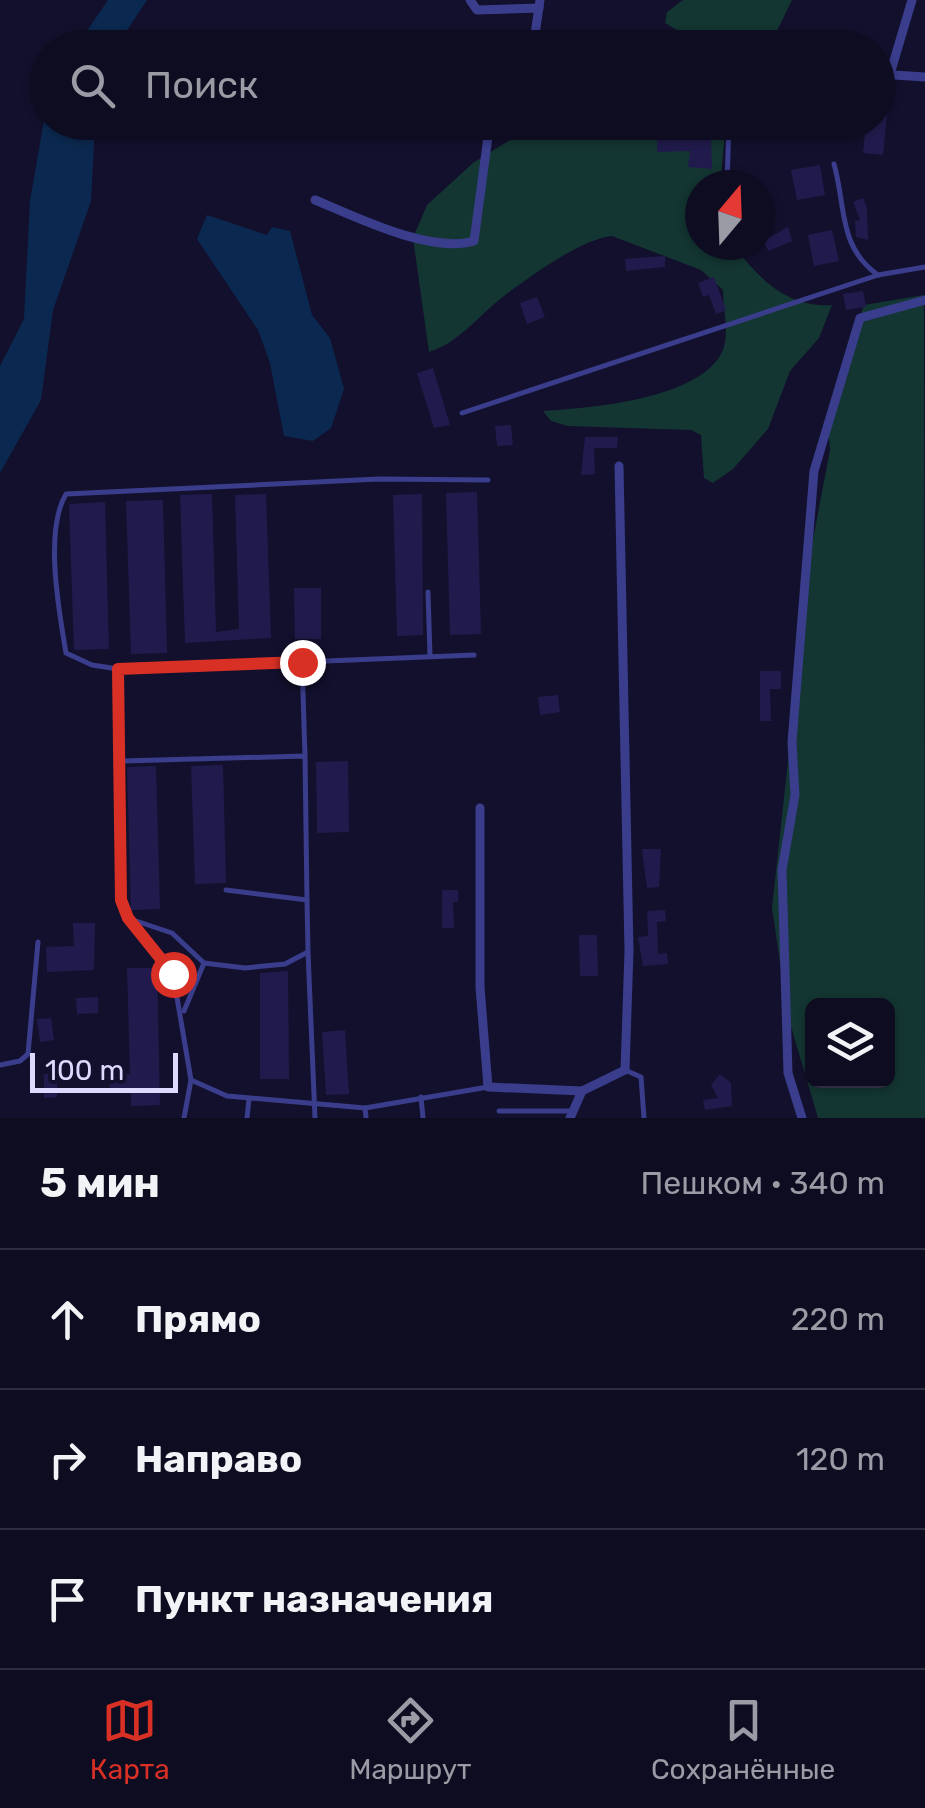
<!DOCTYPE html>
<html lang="ru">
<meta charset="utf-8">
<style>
:root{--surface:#0e0c21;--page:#1c1a2e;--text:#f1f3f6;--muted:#9b9ba5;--line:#2e2c3f;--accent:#d93025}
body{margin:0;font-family:Rubik,sans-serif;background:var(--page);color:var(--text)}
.controls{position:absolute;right:30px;bottom:30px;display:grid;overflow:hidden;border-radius:15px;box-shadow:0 2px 8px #0004}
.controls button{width:90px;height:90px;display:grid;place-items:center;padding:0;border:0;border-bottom:2px solid var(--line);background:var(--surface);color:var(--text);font:50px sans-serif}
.compass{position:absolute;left:685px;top:170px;width:90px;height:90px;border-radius:50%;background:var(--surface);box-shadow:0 2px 8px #0004;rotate:19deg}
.scale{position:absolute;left:30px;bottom:25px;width:148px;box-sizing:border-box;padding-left:10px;border:5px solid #dcdaff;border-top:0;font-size:28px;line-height:35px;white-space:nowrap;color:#dcdaff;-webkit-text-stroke:8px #12102c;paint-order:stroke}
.stop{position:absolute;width:30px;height:30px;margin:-22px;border:8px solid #d93025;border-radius:50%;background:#fff}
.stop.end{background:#d93025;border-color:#fff;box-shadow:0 2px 10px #0008}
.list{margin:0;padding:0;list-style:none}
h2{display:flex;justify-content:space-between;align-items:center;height:130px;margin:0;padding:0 40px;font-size:42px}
h2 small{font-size:32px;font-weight:400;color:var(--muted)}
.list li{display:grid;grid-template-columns:65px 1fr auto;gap:30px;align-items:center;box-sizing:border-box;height:140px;padding:0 40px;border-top:2px solid var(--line)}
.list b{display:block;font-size:38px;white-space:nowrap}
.list em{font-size:32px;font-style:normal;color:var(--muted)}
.icon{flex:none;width:55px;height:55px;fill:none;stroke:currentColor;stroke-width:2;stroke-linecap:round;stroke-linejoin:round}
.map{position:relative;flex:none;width:925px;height:1118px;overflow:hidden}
.search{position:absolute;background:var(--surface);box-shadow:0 2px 8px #0004;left:30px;right:30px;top:30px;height:110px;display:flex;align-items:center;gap:25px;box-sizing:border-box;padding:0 35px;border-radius:55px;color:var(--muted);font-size:38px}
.sheet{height:550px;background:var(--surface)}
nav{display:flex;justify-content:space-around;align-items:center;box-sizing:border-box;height:140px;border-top:2px solid var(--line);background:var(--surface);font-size:28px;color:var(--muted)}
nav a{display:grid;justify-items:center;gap:5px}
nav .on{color:var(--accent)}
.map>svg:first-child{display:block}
.green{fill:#133632;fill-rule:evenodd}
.water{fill:#0b2950}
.building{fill:#211b4d}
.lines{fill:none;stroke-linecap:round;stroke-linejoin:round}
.lane{stroke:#393d8c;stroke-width:5}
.street{stroke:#393d8c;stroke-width:9}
.route{stroke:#d93025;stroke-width:12}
</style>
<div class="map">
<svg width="925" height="1118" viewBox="0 0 925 1118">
<rect width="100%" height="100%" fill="#12102c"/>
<!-- green -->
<g class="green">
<polygon points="683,0 792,0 777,31 759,47 748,47 684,34 665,23 667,12"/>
<path d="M537,123H726L720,185H700V245H734C758,279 788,308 832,305L819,338L790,371L768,429L733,469L713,483L704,478L701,435L691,430L568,426L551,421L543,411C588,408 699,400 722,352C730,335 723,309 723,290L701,270L612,236C581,239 529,277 504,296C479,315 459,343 429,352L413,238L427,205L473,163Z"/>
<path d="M924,295L925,1118H818L788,1016L772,908L811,550L830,450L828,426L835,389L864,305ZM812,1006H888V1080H812Z"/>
</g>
<!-- water -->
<g class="water">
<polygon points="108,0 147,0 116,47 76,47"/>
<polygon points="47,103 48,122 95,123 91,201 53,310 41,400 0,473 0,366 24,319 30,201"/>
<polygon points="207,215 267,235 272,227 290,231 312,315 330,338 344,389 331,428 313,441 284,436 270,363 258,330 197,239"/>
</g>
<!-- building -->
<g class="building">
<polygon points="878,93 889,94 883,155 863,153 866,122 878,122"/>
<polygon points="674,122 685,122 687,137 711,134 712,169 688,167 690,151 657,152 657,136 676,136"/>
<polygon points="820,165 825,195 797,200 791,170"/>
<polygon points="863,198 867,208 868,240 856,237 855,221 860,220 853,202"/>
<polygon points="788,227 792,241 769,251 763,241"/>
<polygon points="832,230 839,261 814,266 808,235"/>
<polygon points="665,256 665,267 626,271 625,259"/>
<polygon points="714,277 726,310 716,314 709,295 703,297 698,283"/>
<polygon points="863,291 866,307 846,310 843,294"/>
<polygon points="537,297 545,317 527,324 520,303"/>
<polygon points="433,368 450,425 434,428 417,373"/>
<polygon points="511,425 513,445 497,446 495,426"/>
<polygon points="585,437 618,437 617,448 594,448 595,474 581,475"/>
<polygon points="477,492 481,634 450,635 446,493"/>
<polygon points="212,494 216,632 239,629 235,495 266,494 271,638 185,643 180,495"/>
<polygon points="422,494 423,635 397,636 393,495"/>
<polygon points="163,500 167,653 131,654 126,501"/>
<polygon points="105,502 109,649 74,650 69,504"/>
<polygon points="294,588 321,588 321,639 295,639"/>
<polygon points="760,671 781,671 781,689 770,689 771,721 760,721"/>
<polygon points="558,695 560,712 540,715 538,697"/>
<polygon points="348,761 349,832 317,833 316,762"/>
<polygon points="223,765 226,883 195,884 191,766"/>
<polygon points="156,766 160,909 131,910 127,767"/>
<polygon points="642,849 661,849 659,887 647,888"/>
<polygon points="442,890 458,890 458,902 453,902 454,928 442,928"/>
<polygon points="665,910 666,921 657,922 658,954 667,953 668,964 643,966 638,937 648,936 647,911"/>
<polygon points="73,923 95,923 94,970 47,972 46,947 74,946"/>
<polygon points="579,935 597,935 598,976 580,976"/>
<polygon points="127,968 157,968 160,1105 131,1106 131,1091 110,1092 109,1074 130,1074"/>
<polygon points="288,971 289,1079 260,1079 260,973"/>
<polygon points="98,997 98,1013 77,1014 76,998"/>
<polygon points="51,1018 54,1040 40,1042 37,1019"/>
<polygon points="345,1030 349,1094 326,1095 322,1032"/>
<polygon points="44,1074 57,1074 57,1097 44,1098"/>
<polygon points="720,1074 731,1083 732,1106 705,1110 703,1100 718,1098 711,1085"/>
</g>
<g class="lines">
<!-- lane -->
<g class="lane">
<path d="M834,164C846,206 838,247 878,275"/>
<polyline points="727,185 729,122"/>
<polyline points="462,413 878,275 925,267"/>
<polyline points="428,592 430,656"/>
<polyline points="302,662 474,655"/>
<path d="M118,669L92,665L66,653C59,611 44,531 66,494L379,479L488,480"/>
<polyline points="305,756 302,662 118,669 121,900 128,918 173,974 191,1080 227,1096 365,1108 488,1087"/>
<polyline points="123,761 305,756 307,900"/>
<polyline points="130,919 172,933 204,963 245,968 285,964 308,952 307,900 226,890"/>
<polyline points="308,952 315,1118"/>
<polyline points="184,1011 204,963"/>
<polyline points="0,1065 20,1061 28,1054 38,942"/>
<polyline points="625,1070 641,1077 644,1118"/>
<polyline points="421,1097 423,1118"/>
<polyline points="365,1108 366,1118"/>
<polyline points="499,1111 571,1111"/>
<polyline points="184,1118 191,1080"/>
<polyline points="247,1118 249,1099"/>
</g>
<!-- street -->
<g class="street">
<polyline points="470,0 477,10 539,8"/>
<polyline points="533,48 540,0"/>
<polyline points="878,74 925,77"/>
<polyline points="890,74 912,0"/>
<path d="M315,200C356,217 430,254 474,241L490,122"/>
<polyline points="480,808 480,987 488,1087 582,1091"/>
<polyline points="570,1118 582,1091 625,1070 629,951 619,466"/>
<polyline points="802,1118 788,1073 782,870 795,795 792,742 814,471 860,318 925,300"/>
</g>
</g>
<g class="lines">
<!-- route -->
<polyline class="route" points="173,974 128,918 121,900 118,669 302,662"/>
</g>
</svg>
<div class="controls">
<button><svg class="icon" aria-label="layers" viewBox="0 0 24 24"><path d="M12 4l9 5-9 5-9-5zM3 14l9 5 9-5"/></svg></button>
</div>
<svg class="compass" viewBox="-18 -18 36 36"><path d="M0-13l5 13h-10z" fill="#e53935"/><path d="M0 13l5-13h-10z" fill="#9b9ba5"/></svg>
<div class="scale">100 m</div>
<div class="stop" style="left:173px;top:974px"></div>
<div class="stop end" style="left:302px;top:662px"></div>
<div class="search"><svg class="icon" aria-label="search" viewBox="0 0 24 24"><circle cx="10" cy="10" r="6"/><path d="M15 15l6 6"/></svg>Поиск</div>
</div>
<section class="sheet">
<h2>5 мин<small>Пешком · 340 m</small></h2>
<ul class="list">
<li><svg class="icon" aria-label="ahead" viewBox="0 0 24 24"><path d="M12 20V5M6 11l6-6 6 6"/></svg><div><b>Прямо</b></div><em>220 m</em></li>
<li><svg class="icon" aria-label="right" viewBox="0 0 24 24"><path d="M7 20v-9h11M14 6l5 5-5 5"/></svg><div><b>Направо</b></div><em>120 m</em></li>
<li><svg class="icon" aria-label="arrive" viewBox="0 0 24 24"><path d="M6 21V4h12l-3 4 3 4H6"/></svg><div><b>Пункт назначения</b></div></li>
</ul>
</section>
<nav>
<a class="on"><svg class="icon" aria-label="map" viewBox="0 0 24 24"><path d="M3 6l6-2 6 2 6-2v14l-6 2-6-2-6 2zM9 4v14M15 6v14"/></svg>Карта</a>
<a><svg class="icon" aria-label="directions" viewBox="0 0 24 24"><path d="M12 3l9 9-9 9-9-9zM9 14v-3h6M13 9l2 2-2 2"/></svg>Маршрут</a>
<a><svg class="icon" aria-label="saved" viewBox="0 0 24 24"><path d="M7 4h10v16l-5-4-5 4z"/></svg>Сохранённые</a>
</nav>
